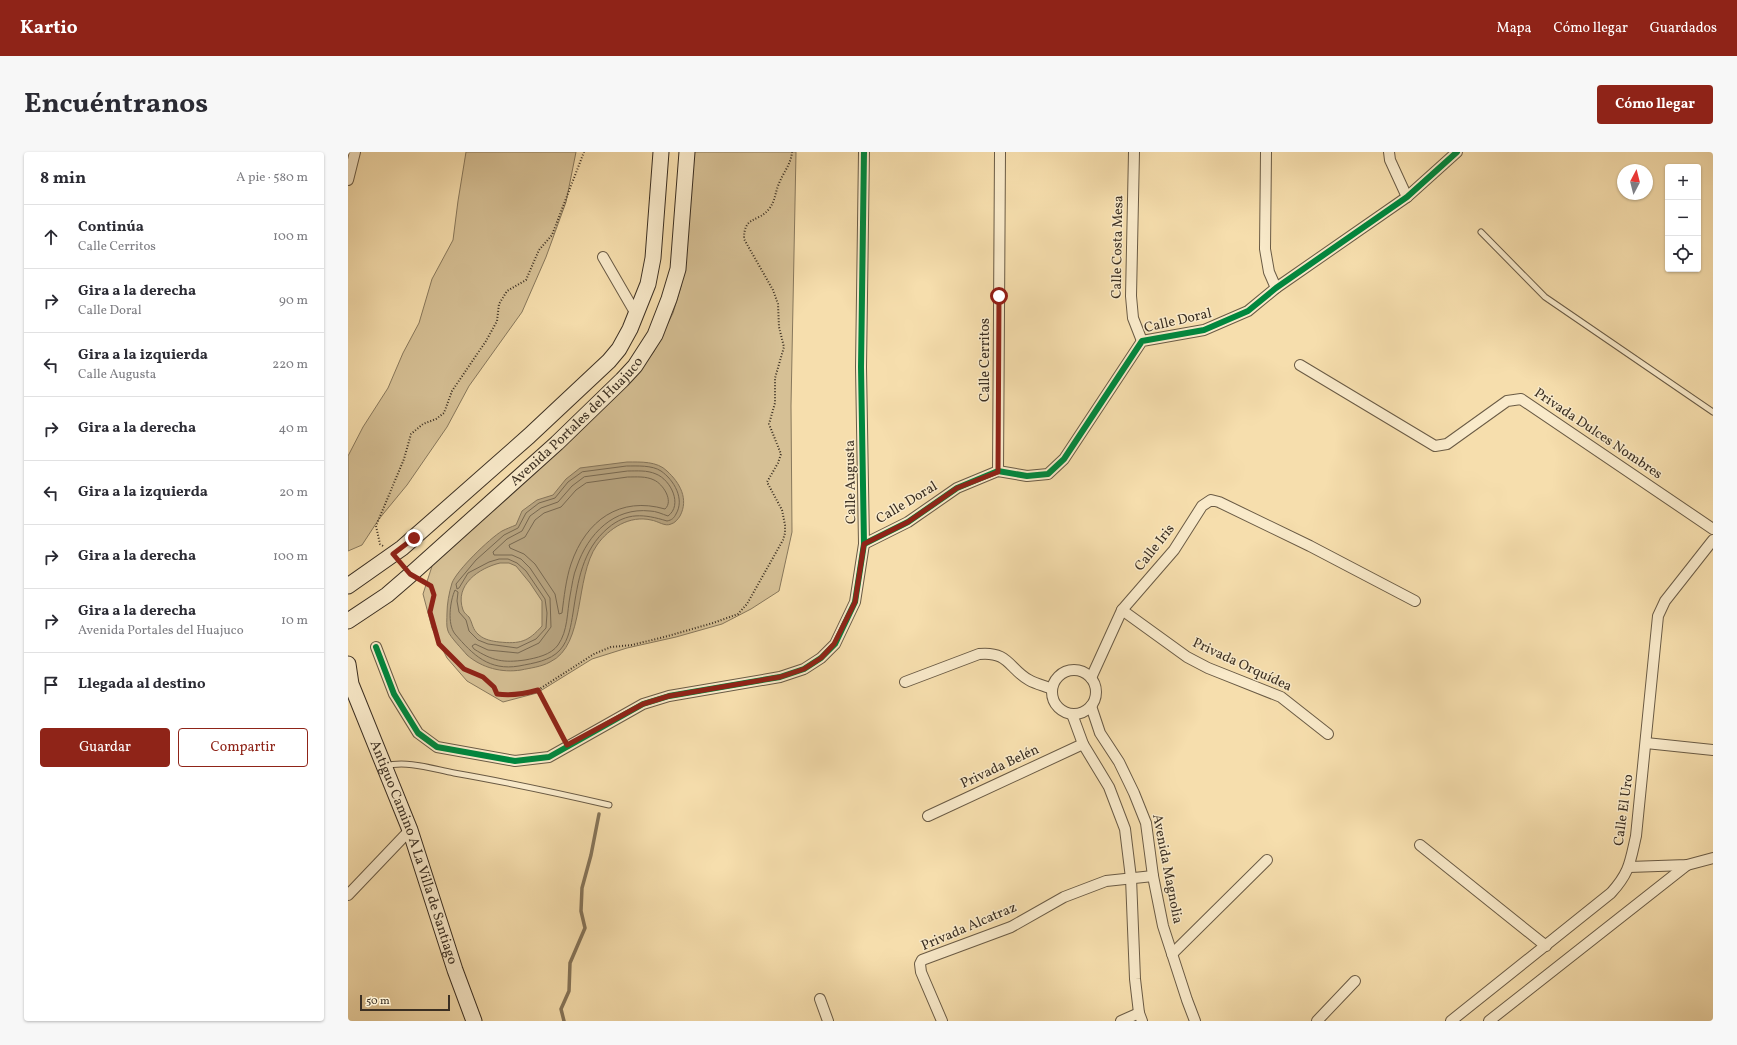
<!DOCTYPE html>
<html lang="es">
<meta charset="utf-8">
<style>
:root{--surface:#fff;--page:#f7f7f7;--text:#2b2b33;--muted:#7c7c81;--line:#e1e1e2;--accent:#8f2418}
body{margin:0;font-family:Vollkorn,serif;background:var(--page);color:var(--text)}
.controls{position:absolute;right:12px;top:12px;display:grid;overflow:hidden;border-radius:4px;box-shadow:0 1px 3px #0004}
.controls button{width:36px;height:36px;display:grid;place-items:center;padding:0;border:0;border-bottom:1px solid var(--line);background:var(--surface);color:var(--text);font:20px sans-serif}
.compass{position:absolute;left:1269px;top:12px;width:36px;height:36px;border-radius:50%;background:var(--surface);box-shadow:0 1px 3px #0004;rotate:7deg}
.scale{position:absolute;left:12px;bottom:10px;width:90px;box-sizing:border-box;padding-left:4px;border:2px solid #3b2f22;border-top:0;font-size:11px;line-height:14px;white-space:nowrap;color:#3b2f22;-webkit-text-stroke:3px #f9eaca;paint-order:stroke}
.stop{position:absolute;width:12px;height:12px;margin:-9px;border:3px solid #8f2418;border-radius:50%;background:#fff}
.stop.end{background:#8f2418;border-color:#fff;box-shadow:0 1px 4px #0008}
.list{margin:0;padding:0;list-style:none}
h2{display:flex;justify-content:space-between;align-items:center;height:52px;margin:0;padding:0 16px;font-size:17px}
h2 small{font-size:13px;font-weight:400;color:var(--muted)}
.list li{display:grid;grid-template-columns:26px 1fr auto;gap:12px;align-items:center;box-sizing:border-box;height:64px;padding:0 16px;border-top:1px solid var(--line)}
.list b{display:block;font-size:15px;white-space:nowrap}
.list p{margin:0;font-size:13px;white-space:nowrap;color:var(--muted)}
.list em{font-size:13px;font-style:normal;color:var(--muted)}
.actions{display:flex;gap:8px;padding:12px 16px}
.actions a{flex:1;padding:9px 0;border:1px solid var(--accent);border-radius:4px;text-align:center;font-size:14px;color:var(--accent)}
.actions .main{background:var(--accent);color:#fff}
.icon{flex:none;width:22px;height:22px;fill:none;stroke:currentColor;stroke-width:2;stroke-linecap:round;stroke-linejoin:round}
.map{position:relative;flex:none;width:1365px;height:869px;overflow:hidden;border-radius:4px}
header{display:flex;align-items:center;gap:24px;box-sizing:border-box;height:56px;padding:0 20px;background:var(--accent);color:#fff}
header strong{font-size:19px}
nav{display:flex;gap:22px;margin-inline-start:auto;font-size:14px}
.intro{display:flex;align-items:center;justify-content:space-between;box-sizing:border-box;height:96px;padding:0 24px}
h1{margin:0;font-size:28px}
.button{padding:10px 18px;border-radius:4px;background:var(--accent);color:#fff;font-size:14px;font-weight:700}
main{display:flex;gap:24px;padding:0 24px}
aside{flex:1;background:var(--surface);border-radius:4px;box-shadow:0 1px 3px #0004}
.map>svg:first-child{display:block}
.green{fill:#d6c095;stroke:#88785c}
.water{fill:#b6a27e;stroke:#857459;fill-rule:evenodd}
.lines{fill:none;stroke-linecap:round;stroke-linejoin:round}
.shore{stroke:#786850;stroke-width:1}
.stream{stroke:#857459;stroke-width:3.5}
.lane-casing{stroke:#6a5b45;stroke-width:7}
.street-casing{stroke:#6a5b45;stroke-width:12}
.secondary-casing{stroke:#3b2f22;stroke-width:17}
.path{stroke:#3b2f22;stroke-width:2;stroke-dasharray:1 2;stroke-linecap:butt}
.lane{stroke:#f9eaca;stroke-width:5}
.street{stroke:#f9eaca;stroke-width:10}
.secondary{stroke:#f9eaca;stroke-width:15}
.cycleway-casing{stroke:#f9eaca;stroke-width:8}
.cycleway{stroke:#00873e;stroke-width:6}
.route{stroke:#8f2418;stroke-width:5}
.labels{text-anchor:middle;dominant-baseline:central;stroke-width:3;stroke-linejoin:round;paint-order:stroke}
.street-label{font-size:14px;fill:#3b2f22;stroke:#f9eaca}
</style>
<header>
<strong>Kartio</strong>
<nav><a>Mapa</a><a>Cómo llegar</a><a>Guardados</a></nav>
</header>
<div class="intro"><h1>Encuéntranos</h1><a class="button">Cómo llegar</a></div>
<main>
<aside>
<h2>8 min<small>A pie · 580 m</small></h2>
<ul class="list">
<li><svg class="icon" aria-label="ahead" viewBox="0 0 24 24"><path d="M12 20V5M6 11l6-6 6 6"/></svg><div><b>Continúa</b><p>Calle Cerritos</p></div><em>100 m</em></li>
<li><svg class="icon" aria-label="right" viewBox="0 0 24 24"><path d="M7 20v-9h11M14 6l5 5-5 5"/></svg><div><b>Gira a la derecha</b><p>Calle Doral</p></div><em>90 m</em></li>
<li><svg class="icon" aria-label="left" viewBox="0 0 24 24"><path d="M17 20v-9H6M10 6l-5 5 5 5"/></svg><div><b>Gira a la izquierda</b><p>Calle Augusta</p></div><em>220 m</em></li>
<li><svg class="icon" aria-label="right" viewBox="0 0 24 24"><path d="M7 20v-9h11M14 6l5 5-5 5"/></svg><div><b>Gira a la derecha</b></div><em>40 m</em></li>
<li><svg class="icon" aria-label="left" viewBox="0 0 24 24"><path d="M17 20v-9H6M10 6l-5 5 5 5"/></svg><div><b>Gira a la izquierda</b></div><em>20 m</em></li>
<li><svg class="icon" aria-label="right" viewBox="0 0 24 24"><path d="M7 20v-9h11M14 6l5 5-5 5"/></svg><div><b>Gira a la derecha</b></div><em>100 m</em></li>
<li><svg class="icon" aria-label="right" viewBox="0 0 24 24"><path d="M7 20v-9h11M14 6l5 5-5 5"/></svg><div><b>Gira a la derecha</b><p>Avenida Portales del Huajuco</p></div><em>10 m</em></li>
<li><svg class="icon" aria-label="arrive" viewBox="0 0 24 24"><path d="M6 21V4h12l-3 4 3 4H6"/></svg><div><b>Llegada al destino</b></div></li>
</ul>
<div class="actions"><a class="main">Guardar</a><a>Compartir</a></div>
</aside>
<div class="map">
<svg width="1365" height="869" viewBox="0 0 1365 869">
<rect width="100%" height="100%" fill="#f6dead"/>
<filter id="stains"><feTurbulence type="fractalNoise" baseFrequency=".005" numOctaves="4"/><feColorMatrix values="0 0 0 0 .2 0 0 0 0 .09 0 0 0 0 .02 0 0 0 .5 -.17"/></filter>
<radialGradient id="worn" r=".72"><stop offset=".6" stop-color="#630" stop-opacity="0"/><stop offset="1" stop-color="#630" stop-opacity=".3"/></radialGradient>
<!-- green -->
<g class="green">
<polygon points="118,0 228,0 218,50 198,105 174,160 121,234 99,275 59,333 31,367 14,393 0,399 0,304 15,275 40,236 55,201 71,171 84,127 105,88 110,49"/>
<polygon points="344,0 448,0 443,254 444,380 431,439 403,457 374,472 328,485 279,496 244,507 189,541 155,550 119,529 99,506 84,476 75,442 86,408 159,345 255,257 305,201 325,161 333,134"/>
</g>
<!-- water -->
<path class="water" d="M279,310C293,310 309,309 319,319C332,331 341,347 332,364C330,367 327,371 323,372C317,375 310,369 303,368C282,363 261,376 249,393C226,426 238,493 202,510C193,515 182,516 173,518C154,521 134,516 119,503C115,498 102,485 100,479C98,474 99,467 99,461C99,452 101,441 104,431C109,418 141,387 154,379C158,377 163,375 168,373L174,359L189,348L205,343L218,327L232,316ZM152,411H161L168,414L182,431L194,449V474C180,490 172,492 151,490C144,489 137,488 131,483C124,477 125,472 121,465C119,463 116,461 115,458C106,433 131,416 152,411Z"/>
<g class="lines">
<!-- shore -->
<g class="shore">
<path d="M279,314C289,314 304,313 313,319C326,328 337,347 328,362C326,366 324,368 319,369C296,362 279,360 260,376C234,398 230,429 225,461C223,473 221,488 212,498C202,509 186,511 171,514C141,519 125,503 107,482C99,472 102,449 107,438L110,440L109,449L111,460L118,468L121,479L130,488L140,492L169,496L188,487L198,476L199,461L197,447L178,419L169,411L160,407H151L141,410L120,421L111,436L109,437L108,432L128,408L156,383L170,376L178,361L191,351L207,346L220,330L234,320Z"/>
<path d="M280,319C289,319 299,318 308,322C323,328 335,353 320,364C314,362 308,359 302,359C266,355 240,382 229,414C225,423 224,434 222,444C219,460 220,479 210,493C203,503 188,506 177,508C155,511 145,509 126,497L124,494L127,492L140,498L170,501L191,491L203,475L202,446L182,416L173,407L164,403H146L145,400L159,387L174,379L182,364L193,356L210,350L224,334L236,325Z"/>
<path d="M280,325C288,325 298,324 306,328C315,332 326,349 317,357C272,344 238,368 223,412C218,427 216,445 214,461L211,462L207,442L187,412L176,402L162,396L161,393L177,385L187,368L196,361L213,355L228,338L238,331Z"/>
</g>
<!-- stream -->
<polyline class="stream" points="216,869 213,857 221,839 222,811 237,776 233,759 234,736 243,703 251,662"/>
<defs>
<g id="lane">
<polyline points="1133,80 1197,145 1365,260"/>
<path d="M37,614C59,608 85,617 106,621C158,630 209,641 261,653"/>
</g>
<g id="street">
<polyline points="786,0 783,144 785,166 794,189"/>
<polyline points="918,0 917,97 921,120 928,136"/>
<polyline points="1041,0 1042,8 1059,45"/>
<polyline points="0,28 7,0"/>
<polyline points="255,105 288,162"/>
<polyline points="952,213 1087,294 1099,292 1159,249 1173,247 1365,377"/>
<polyline points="650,319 652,0"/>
<polyline points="516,392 560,370 609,336 650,319 679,324 700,322 716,307 794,189 856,178 900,159 928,136 1059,45 1109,0"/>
<polyline points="774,458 839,505 860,516 933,545 980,582"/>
<polyline points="28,495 46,542 70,581 89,595 167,609 201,605 295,552 321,544 432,525 456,517 473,506 487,492 507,450 516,392 513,215 516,0"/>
<circle cx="726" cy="540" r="22"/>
<polyline points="743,526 774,458 826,398 854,354 863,348 871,350 962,394 1067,449"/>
<path d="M557,530L631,502C661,499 661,517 681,528C688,532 697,534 704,537"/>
<polyline points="743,554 752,581 771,610 786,641 798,671 805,724 815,774 839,848 847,869"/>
<polyline points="724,562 735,592 761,635 777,677 783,726 787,827 791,861 794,869"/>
<polyline points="1298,591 1365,598"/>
<polyline points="580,664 735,592"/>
<polyline points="1072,693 1198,794"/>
<polyline points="1281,715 1339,713 1365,706"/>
<polyline points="0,743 62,678"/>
<polyline points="824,802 919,708"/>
<polyline points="472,847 480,869"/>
<polyline points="594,869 573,820 572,812 574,808 663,775 716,745 758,729 805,724"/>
<polyline points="773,869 791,861"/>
<polyline points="969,869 1007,829"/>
<path d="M1103,869L1263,741C1282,720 1282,710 1288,684L1310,464L1317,449L1365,388"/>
<polyline points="1141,869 1339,713"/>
</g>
<g id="secondary">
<polyline points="0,434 54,396 181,284 261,209 271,197 282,177 300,132 305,106 313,0"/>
<path id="s1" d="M0,469L39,443L61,424L209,291L274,228L287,214L307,183L321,147L330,117L339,0"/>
<path id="s2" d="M0,512L3,532L62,678L107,818L126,869"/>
</g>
</defs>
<!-- lane casing -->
<use href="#lane" class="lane-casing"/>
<!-- street casing -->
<use href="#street" class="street-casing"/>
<!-- secondary casing -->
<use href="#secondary" class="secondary-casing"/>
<!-- path -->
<g class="path">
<polyline points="35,394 32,392 28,374 56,307 63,282 75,272 88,267 96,261 104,239 138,189 149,169 151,152 159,139 178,128 191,98 204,83 236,0"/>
<path d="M75,430L83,434L86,443L82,460L91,492L116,517L135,525L145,535L149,542L158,543L176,542L190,538L246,502L263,495L284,493L320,484L365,471L390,462L399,452L435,388L437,381V373L434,358L419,330L430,311L433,302L421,272L427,251V226L436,195L431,175L430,152L425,138L396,87C396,63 410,71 421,57C427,49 427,42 430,34C434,22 443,13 444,0"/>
<polyline points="190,538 215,585"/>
</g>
<!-- lane -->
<use href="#lane" class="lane"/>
<!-- street -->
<use href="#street" class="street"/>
<!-- secondary -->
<use href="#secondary" class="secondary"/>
<defs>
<g id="cycleway">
<polyline points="516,392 560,370 609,336 650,319 679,324 700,322 716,307 794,189 856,178 900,159 928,136 1059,45 1109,0"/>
<polyline points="28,495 46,542 70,581 89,595 167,609 201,605 295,552 321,544 432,525 456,517 473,506 487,492 507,450 516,392 513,215 516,0"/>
</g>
</defs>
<!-- cycleway casing -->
<use href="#cycleway" class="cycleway-casing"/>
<!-- cycleway -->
<use href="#cycleway" class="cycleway"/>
</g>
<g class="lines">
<!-- route -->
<path class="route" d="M66,386L45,402L62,422L83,434L86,443L82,460L91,492L116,517L135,525L146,535L149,542C163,544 176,542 190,538L219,593L295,552L321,544L432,525L456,517L473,506L486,492L507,450L516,392L560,370L609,336L650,320L651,144"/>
</g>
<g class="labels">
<!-- street labels -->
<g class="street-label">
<text transform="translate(770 95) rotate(-89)">Calle Costa Mesa</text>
<text transform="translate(830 169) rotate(-13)">Calle Doral</text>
<text transform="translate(637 208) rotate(-90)">Calle Cerritos</text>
<text stroke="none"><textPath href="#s1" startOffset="304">Avenida Portales del Huajuco</textPath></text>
<text transform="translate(1250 282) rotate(34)">Privada Dulces Nombres</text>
<text transform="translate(503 330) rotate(-91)">Calle Augusta</text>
<text transform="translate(559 351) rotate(-31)">Calle Doral</text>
<text transform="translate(807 396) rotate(-52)">Calle Iris</text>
<text transform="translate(894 513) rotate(25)">Privada Orquídea</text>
<text transform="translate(652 615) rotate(-25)">Privada Belén</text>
<text transform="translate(1276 658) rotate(-82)">Calle El Uro</text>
<text stroke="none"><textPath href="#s2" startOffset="200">Antiguo Camino A La Villa de Santiago</textPath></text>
<text transform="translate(819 717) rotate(79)">Avenida Magnolia</text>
<text transform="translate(621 775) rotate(-23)">Privada Alcatraz</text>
</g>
</g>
<rect width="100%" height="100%" filter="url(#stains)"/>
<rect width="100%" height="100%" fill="url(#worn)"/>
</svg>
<div class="controls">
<button>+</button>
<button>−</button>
<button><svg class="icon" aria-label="locate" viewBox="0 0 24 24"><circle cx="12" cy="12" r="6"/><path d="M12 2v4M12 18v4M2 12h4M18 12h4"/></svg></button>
</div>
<svg class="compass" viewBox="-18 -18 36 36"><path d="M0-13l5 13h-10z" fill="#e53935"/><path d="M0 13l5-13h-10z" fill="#7c7c81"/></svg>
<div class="scale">50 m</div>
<div class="stop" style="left:651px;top:144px"></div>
<div class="stop end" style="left:66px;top:386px"></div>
</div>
</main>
